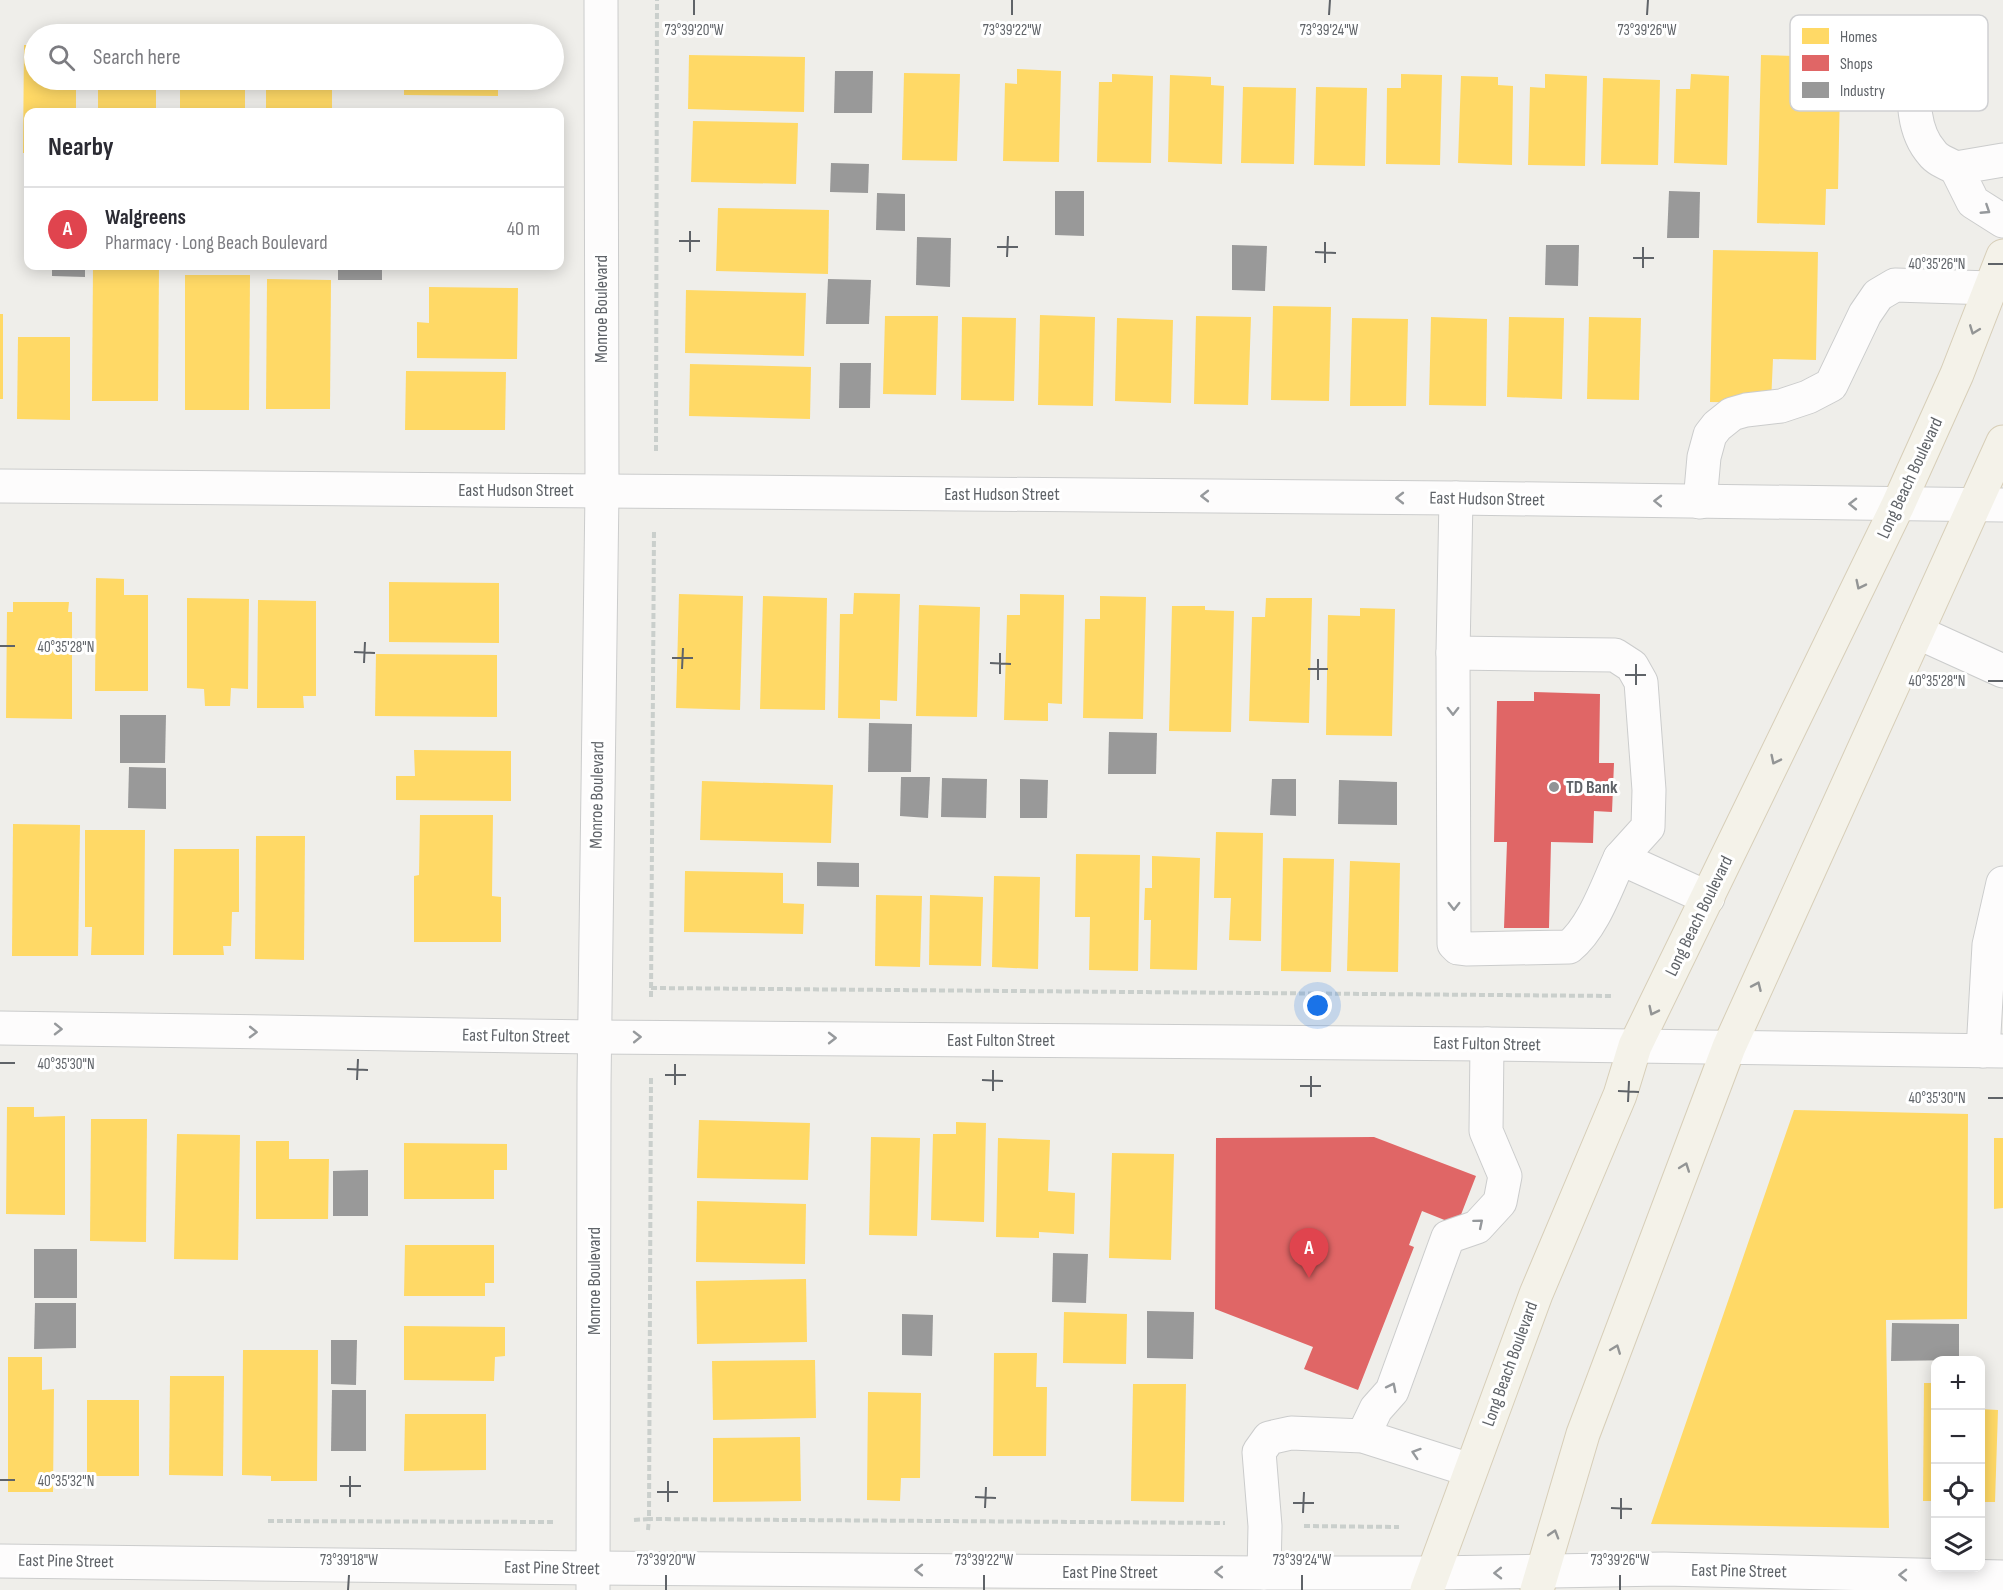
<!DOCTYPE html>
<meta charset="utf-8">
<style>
:root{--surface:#fff;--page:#f2f2f3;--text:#2b2b33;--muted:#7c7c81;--line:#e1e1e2;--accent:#919496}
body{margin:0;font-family:"Sofia Sans Condensed",sans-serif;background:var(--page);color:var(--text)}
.controls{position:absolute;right:18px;bottom:18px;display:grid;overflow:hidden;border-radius:12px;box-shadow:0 3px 15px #0003}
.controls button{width:54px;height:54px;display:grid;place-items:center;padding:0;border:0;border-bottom:2px solid var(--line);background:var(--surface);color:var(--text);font:30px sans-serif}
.you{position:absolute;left:1318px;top:1006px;width:21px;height:21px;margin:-15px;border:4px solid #fff;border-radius:50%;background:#1a73e8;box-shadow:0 0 0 9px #1a73e833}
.badge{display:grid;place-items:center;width:39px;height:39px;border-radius:50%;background:var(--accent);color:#fff;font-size:20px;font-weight:700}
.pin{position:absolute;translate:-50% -50px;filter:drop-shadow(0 2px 3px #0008)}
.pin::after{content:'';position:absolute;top:32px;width:21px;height:18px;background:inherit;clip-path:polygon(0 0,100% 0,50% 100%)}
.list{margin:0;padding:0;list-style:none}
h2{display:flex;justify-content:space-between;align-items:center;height:78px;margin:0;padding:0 24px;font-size:26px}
h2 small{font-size:20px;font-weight:400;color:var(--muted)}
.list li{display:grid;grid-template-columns:39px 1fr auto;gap:18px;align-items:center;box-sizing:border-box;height:84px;padding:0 24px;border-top:2px solid var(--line)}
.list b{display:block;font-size:22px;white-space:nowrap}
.list p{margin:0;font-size:20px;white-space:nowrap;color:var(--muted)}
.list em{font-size:20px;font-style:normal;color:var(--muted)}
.icon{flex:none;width:33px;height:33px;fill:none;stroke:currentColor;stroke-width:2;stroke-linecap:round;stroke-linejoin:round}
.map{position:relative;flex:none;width:2003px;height:1590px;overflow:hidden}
.search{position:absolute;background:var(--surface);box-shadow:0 3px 15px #0003;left:24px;top:24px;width:540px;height:66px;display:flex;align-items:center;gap:15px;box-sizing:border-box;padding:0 21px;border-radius:33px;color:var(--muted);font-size:22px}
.panel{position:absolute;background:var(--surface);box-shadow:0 3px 15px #0003;left:24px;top:108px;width:540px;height:162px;border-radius:12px}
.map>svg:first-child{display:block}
.homes{fill:#ffd966}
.shops{fill:#e06666}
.industry{fill:#999}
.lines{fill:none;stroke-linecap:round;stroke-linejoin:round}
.minor-casing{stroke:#cbcccc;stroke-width:35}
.major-casing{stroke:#d7ceb8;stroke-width:35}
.path{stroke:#cacfcc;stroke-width:4;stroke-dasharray:6 3;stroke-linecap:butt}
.minor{stroke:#fdfcfc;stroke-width:33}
.major{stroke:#f4f2e9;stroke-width:33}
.oneway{stroke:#96999c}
.oneway2{stroke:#939595}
.ticks{fill:none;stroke:#5f6368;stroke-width:2}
.poi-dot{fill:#919496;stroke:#fff;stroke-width:2}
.labels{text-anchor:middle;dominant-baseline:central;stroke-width:6;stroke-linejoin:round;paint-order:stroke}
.street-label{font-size:18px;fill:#5f6368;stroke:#fff}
.poi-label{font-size:18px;font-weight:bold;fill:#5f6368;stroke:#fff;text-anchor:start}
.key{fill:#fff;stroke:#cfd0d2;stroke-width:1.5}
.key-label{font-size:16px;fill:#5f6368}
.ticks-label{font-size:15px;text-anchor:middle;fill:#5f6368;stroke:#fff;stroke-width:6;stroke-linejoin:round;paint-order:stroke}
</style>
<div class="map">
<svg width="2003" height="1590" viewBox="0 0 2003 1590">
<rect width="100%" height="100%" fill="#efeeea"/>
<!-- homes -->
<g class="homes">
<polygon points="24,45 34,45 34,80 76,80 76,112 28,112 28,153 23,153"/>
<polygon points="689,55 805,57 804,112 688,109"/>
<polygon points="1761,55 1826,57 1825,87 1840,88 1838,189 1826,189 1825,225 1757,223"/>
<polygon points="1017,69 1061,71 1059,162 1003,161 1005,83 1017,84"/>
<polygon points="904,73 960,74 957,161 902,160"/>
<polygon points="1112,74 1153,76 1151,163 1097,162 1099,82 1112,82"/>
<polygon points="1401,74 1442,75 1440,165 1386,164 1387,88 1401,88"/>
<polygon points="1545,74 1587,76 1585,166 1528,165 1530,87 1545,88"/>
<polygon points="1691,74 1729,76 1727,165 1674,163 1676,89 1690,89"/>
<polygon points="1170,75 1211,77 1211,85 1224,86 1222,164 1168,162"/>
<polygon points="1461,76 1498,77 1498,85 1513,86 1512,165 1458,163"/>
<polygon points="1603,78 1660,80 1658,165 1601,164"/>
<rect x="98" y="80" width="58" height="32"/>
<rect x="180" y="80" width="65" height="32"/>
<rect x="266" y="80" width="66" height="32"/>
<polygon points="404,80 516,80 516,89 498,89 498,96 404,95"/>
<polygon points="1243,87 1296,88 1294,164 1241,163"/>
<polygon points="1316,87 1367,88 1365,166 1314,165"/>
<polygon points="693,121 798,123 796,184 691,182"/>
<polygon points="718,208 829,210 828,274 716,271"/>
<polygon points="1713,250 1818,252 1816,360 1773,359 1771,403 1710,402"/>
<polygon points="93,266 159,266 158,401 92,401"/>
<rect x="418" y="266" width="97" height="4"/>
<polygon points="185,275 250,275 249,410 185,410"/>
<polygon points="267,279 331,280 330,409 266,409"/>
<polygon points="429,287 518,288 517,359 417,358 417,322 429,323"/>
<polygon points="686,290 806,293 804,356 685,353"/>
<polygon points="1273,306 1331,307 1329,401 1271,400"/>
<rect x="0" y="314" width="3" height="85"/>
<polygon points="1040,315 1095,317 1093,406 1038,405"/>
<polygon points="885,316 938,316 936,395 883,394"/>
<polygon points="1196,316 1251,317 1248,405 1194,404"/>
<polygon points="962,317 1016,318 1014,401 961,400"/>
<polygon points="1431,317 1487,319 1486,406 1429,405"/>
<polygon points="1509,317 1564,318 1562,399 1507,397"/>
<polygon points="1589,317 1641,318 1639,400 1587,399"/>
<polygon points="1117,318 1173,320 1171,403 1115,401"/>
<polygon points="1352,318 1408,319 1406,406 1350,406"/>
<polygon points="18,337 70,337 70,420 17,419"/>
<polygon points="690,364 811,367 810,419 689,416"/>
<polygon points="406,371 506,372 505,430 405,430"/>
<polygon points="96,578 124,579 124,595 148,595 148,691 95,691"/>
<polygon points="389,582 499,583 499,643 389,642"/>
<polygon points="854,593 900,594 897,701 880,700 880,719 838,718 840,614 853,614"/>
<polygon points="679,594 743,596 740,710 676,708"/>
<polygon points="1020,594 1064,595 1062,704 1048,703 1048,721 1004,720 1007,615 1020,615"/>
<polygon points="763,596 827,598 825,710 760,709"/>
<polygon points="1100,596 1146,597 1143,719 1083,718 1085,619 1100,619"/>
<polygon points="187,598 249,599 248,689 231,688 230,706 205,706 204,689 187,688"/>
<polygon points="1266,598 1312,598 1309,723 1249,721 1252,617 1265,617"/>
<polygon points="258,600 316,601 316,696 303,696 304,708 257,708"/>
<polygon points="13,602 69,602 68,612 72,612 72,719 6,718 7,612 13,612"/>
<polygon points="919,605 980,607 977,717 916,716"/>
<polygon points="1172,606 1205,606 1205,610 1234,611 1231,732 1169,731"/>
<polygon points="1360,608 1395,609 1392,736 1326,735 1328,615 1360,616"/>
<polygon points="376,654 497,655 497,717 375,716"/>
<polygon points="414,750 511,751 511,801 396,800 396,776 415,776"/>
<polygon points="702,781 833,785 831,843 700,840"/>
<polygon points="420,815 493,815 492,896 501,897 501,942 414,942 414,876 419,875"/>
<polygon points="13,824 80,825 78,956 12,956"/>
<polygon points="85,830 145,830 144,955 91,955 92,927 85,927"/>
<polygon points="1216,832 1263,833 1261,941 1229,940 1231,898 1214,898"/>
<polygon points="256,836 305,836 304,960 255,959"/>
<polygon points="174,849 239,849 239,912 232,912 231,946 223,946 224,955 173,955"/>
<polygon points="1076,854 1140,855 1138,971 1089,970 1090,917 1075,917"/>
<polygon points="1152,856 1200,858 1197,970 1150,969 1151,920 1144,920 1145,888 1152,888"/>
<polygon points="1283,858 1334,859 1331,972 1281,971"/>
<polygon points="1350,861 1400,863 1398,972 1347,971"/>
<polygon points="685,871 783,873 783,903 804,904 803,934 684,932"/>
<polygon points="994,876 1040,877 1038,969 992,967"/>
<polygon points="876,895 922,896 920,967 875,966"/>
<polygon points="930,895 983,897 981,966 929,965"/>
<polygon points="7,1107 34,1107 34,1117 65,1116 65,1215 6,1214"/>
<polygon points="1794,1110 1968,1114 1967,1319 1886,1320 1889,1528 1651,1524"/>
<polygon points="91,1119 147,1119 146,1242 90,1241"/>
<polygon points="699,1120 810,1123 808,1180 697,1178"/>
<polygon points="956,1122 986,1123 984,1222 931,1220 933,1134 956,1134"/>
<polygon points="177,1134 240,1135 238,1260 174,1259"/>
<polygon points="871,1137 920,1138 917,1236 869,1235"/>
<polygon points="998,1138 1050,1140 1048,1191 1075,1193 1074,1234 1039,1232 1039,1238 996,1237"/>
<polygon points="1994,1138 2003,1138 2003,1208 1994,1209"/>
<polygon points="256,1141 289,1141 289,1159 329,1159 328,1219 256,1219"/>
<polygon points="404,1143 507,1144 507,1170 494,1170 494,1199 404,1199"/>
<polygon points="1112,1153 1174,1154 1171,1260 1109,1258"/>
<polygon points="697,1201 806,1204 805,1264 696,1262"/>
<polygon points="405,1245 494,1245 494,1283 485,1283 485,1296 404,1296"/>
<polygon points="806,1279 807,1342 697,1344 696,1281"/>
<polygon points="1064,1312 1127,1314 1126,1364 1063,1363"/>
<polygon points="404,1326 505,1327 505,1356 495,1357 494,1381 404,1380"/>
<polygon points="243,1350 318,1350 317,1481 271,1481 271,1476 242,1475"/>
<polygon points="994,1353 1037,1353 1036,1387 1047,1387 1046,1456 993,1456"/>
<polygon points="8,1357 42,1357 42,1390 54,1389 53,1492 8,1492"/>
<polygon points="815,1360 816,1418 713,1420 712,1361"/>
<polygon points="170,1376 224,1376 223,1476 169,1475"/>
<polygon points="1924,1383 1936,1383 1936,1501 1923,1501"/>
<polygon points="1133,1384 1186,1384 1184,1502 1131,1501"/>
<polygon points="868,1392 921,1393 920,1478 901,1478 900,1501 867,1500"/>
<rect x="87" y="1400" width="52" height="76"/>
<polygon points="1980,1409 1998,1410 1995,1502 1980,1502"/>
<polygon points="405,1414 486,1414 486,1470 404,1471"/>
<polygon points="800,1437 801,1501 713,1502 713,1438"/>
</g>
<!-- shops -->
<g class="shops">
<polygon points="1534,692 1600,694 1599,763 1614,763 1612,812 1594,811 1593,843 1551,842 1549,928 1504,928 1507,842 1494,842 1497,701 1534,701"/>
<polygon points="1374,1137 1476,1176 1457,1225 1422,1211 1409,1245 1414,1247 1358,1390 1304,1369 1313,1347 1215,1309 1216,1138"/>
</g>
<!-- industry -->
<g class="industry">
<polygon points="835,71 873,71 872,113 834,113"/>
<polygon points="831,163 869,164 868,193 830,192"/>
<polygon points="1055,191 1084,191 1084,236 1055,235"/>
<polygon points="1669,191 1700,192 1699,238 1667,238"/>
<polygon points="877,193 905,194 905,231 876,230"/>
<polygon points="917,237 951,238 950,287 916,285"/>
<polygon points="1232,245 1267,246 1265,291 1232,290"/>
<polygon points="1546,245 1579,245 1578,286 1545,285"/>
<polygon points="52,266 85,266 85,277 52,276"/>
<rect x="338" y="266" width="44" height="14"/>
<polygon points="828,279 871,280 869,324 826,324"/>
<polygon points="840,363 871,363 870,408 839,408"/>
<polygon points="120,715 166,715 165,763 120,763"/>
<polygon points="869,723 912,724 911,772 868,772"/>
<polygon points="1109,732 1157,733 1156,774 1108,774"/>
<polygon points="129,767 166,768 166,809 128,808"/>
<polygon points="901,777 930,777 928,818 900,816"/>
<polygon points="942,778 987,779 986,818 941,817"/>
<polygon points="1020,779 1048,780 1047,818 1020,818"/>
<polygon points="1272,779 1296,779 1296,816 1270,815"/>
<polygon points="1339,780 1397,782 1397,825 1338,824"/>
<polygon points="817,862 859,863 859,887 817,886"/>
<polygon points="368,1170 368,1216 333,1216 333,1171"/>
<rect x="34" y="1249" width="43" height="49"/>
<polygon points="1053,1253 1088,1254 1086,1303 1052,1302"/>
<polygon points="35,1303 76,1303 76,1348 34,1349"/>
<polygon points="1147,1311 1194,1312 1193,1359 1147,1358"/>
<polygon points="902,1314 933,1315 932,1356 902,1355"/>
<polygon points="1892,1323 1959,1324 1959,1360 1891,1361"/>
<polygon points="331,1340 357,1340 356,1385 331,1384"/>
<polygon points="332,1390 366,1390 366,1451 331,1451"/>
</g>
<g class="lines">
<defs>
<g id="minor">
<path d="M1915,52C1915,85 1908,126 1932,153C1937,160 1948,164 1956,168"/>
<polyline points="2003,160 1956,168 1973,202 2003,221"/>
<polyline points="0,486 1456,498 2003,505"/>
<path d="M1456,498L1453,653L1454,944L1458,948L1466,949L1569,947C1593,928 1607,886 1620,858L1708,898"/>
<polyline points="1700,502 1704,457 1710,435 1717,426 1732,414 1746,410 1781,406 1808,397 1831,385 1865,314 1878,295 1895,285 1991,288"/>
<polyline points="1917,632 2003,671"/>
<polyline points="1453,653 1615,655 1632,666 1641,682 1649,790 1648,827 1620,858"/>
<polyline points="0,1028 595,1037 1487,1044 2003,1051"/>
<polyline points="1983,1051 1989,945 2003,883"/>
<polyline points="1363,1436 1376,1409 1392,1391 1448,1237 1477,1227 1500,1202 1505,1176 1486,1131 1487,1044"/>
<polyline points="0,1561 594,1568 1264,1573 1432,1573 1664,1569 2003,1577"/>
<polyline points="1264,1573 1265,1526 1259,1452 1269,1438 1291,1433 1363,1436 1470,1470"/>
<polyline points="593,1590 594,1085 602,491 601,0"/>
</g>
<g id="major">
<polyline points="1427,1590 1536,1294 1620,1095 1635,1046 1898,505 1957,374 2003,256"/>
<polyline points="1537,1590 1583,1434 1729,1047 2003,442"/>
</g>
</defs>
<!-- minor casing -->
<use href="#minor" class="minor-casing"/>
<!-- major casing -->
<use href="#major" class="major-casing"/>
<!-- path -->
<g class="path">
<polyline points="656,451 657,0"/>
<polyline points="651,988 1614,996"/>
<polyline points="651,997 654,531"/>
<polyline points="634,1520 649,1519 651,1077"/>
<polyline points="268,1521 554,1522"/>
<polyline points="1304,1526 1399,1527"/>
<polyline points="648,1530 649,1519 1225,1523"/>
</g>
<!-- minor -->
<use href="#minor" class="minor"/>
<!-- major -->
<use href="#major" class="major"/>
</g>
<!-- one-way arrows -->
<defs><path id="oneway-chevron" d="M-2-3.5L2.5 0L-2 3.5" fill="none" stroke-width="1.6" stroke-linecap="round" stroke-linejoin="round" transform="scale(1.5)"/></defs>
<g class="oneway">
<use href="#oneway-chevron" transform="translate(1986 210) rotate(33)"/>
<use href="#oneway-chevron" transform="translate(1205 496) rotate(-180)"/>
<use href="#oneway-chevron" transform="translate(1400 498) rotate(-180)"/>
<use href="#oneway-chevron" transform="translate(1658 501) rotate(-179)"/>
<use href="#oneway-chevron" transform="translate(1853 504) rotate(-179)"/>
<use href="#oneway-chevron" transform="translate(1453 711) rotate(90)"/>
<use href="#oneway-chevron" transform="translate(1454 906) rotate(90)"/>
<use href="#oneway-chevron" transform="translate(58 1029) rotate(1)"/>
<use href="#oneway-chevron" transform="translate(253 1032) rotate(1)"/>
<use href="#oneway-chevron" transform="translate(637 1037) rotate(-1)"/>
<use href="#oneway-chevron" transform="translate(832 1038)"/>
<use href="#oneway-chevron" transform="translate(1479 1223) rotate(-40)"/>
<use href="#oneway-chevron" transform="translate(1392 1387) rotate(-63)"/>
<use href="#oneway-chevron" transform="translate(1416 1453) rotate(-162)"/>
<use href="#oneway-chevron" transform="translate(919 1570) rotate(-180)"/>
<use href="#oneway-chevron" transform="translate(1219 1572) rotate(-180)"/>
<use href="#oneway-chevron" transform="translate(1498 1573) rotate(179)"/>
<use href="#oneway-chevron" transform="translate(1903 1575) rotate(-179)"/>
</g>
<g class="oneway2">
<use href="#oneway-chevron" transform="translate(1974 330) rotate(111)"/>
<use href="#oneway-chevron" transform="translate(1860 585) rotate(116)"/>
<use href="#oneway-chevron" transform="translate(1775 760) rotate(116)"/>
<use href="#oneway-chevron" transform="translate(1757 986) rotate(-66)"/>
<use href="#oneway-chevron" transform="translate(1653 1011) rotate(116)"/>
<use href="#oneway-chevron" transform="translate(1685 1167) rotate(-70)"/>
<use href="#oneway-chevron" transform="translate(1616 1349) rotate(-69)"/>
<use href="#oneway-chevron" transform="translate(1554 1534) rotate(-73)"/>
</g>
<!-- ticks -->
<path class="ticks" d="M694,15V0M1012,15V0M1329,15L1330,0M1647,15L1648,0M679,241H700M997,247H1018M690,252V231M1315,252L1336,253M1007,257L1008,236M1633,258H1654M1325,263V242M1988,264H2003M1643,268V247M0,646H15M354,652L375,653M672,658H693M364,663L365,642M990,663L1011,664M682,669L683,648M1308,669H1328M1000,674V653M1625,675H1646M1318,680V659M1988,681H2003M1636,685V664M0,1063H15M347,1069L368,1070M665,1075H686M357,1080L358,1059M982,1080L1003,1081M675,1085V1064M1300,1086H1321M993,1091V1070M1618,1091L1639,1092M1311,1097V1076M1988,1098H2003M1628,1102L1629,1081M0,1480H15M340,1486H361M657,1492H678M350,1497V1476M975,1497L996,1498M668,1502V1481M1293,1503H1314M985,1508L986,1487M1611,1508L1632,1509M1303,1513L1304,1492M1621,1519V1498M348,1590L349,1575M666,1590V1575M984,1590V1575M1302,1590V1575M1620,1590V1575"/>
<!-- markers -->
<circle class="poi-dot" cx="1554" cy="787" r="6"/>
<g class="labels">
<!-- street labels -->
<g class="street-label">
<text transform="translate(601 309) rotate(-90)">Monroe Boulevard</text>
<text transform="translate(1910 478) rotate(-65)">Long Beach Boulevard</text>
<text x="516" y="490">East Hudson Street</text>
<text x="1002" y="494">East Hudson Street</text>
<text transform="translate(1487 499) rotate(1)">East Hudson Street</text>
<text transform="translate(597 795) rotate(-89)">Monroe Boulevard</text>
<text transform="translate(1699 916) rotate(-64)">Long Beach Boulevard</text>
<text transform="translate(516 1036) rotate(1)">East Fulton Street</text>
<text x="1001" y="1040">East Fulton Street</text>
<text transform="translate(1487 1044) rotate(1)">East Fulton Street</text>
<text transform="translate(594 1281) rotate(-90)">Monroe Boulevard</text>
<text transform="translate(1510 1364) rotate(-70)">Long Beach Boulevard</text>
<text transform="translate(66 1561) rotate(1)">East Pine Street</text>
<text transform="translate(552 1568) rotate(1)">East Pine Street</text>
<text transform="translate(1739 1571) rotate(1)">East Pine Street</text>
<text x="1110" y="1572">East Pine Street</text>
</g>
<!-- poi labels -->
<g class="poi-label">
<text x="1566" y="787">TD Bank</text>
</g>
</g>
<!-- legend -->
<rect x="1790" y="15" width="198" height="96" rx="9" class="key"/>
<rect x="1802" y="28" width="27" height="16" fill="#ffd966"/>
<rect x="1802" y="55" width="27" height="16" fill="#e06666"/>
<rect x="1802" y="82" width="27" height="16" fill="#999"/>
<g class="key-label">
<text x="1840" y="42">Homes</text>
<text x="1840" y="69">Shops</text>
<text x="1840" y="96">Industry</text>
</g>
<g class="ticks-label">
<text x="694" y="35">73°39'20"W</text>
<text x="1012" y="35">73°39'22"W</text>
<text x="1329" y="35">73°39'24"W</text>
<text x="1647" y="35">73°39'26"W</text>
<text x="1937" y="269">40°35'26"N</text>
<text x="66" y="652">40°35'28"N</text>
<text x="1937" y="686">40°35'28"N</text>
<text x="66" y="1069">40°35'30"N</text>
<text x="1937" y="1103">40°35'30"N</text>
<text x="66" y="1486">40°35'32"N</text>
<text x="349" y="1565">73°39'18"W</text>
<text x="666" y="1565">73°39'20"W</text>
<text x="984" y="1565">73°39'22"W</text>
<text x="1302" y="1565">73°39'24"W</text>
<text x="1620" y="1565">73°39'26"W</text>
</g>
</svg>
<div class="controls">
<button>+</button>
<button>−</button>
<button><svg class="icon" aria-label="locate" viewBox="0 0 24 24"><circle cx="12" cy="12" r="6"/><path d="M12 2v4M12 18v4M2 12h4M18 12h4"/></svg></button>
<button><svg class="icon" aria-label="layers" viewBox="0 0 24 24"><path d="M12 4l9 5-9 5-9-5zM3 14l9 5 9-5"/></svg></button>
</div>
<div class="you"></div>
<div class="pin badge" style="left:1309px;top:1278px;background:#e0444e">A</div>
<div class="search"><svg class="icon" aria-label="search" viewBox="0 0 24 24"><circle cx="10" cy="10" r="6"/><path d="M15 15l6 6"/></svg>Search here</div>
<section class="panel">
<h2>Nearby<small></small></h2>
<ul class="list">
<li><span class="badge" style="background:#e0444e">A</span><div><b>Walgreens</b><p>Pharmacy · Long Beach Boulevard</p></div><em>40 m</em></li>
</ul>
</section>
</div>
